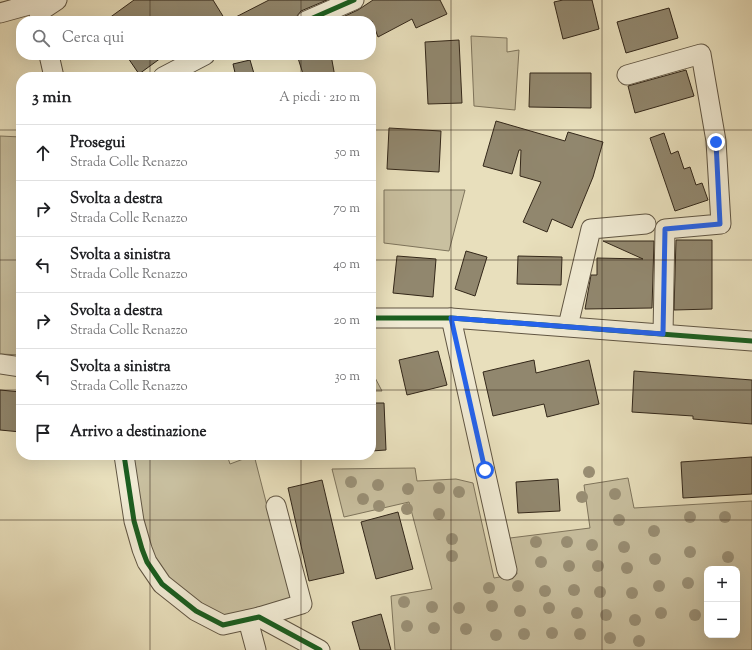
<!DOCTYPE html>
<html lang="it">
<meta charset="utf-8">
<style>
:root{--surface:#fff;--page:#f2f2f2;--text:#202124;--muted:#757577;--line:#e0e0e0}
body{margin:0;font-family:"Sorts Mill Goudy",serif;background:var(--page);color:var(--text)}
.controls{position:absolute;right:12px;bottom:12px;display:grid;overflow:hidden;border-radius:8px;box-shadow:0 4px 16px #0002}
.controls button{width:36px;height:36px;display:grid;place-items:center;padding:0;border:0;border-bottom:1px solid var(--line);background:var(--surface);color:var(--text);font:20px sans-serif}
.stop{position:absolute;width:12px;height:12px;margin:-9px;border:3px solid #2563eb;border-radius:50%;background:#fff}
.stop.end{background:#2563eb;border-color:#fff;box-shadow:0 1px 4px #0008}
.list{margin:0;padding:0;list-style:none}
h2{display:flex;justify-content:space-between;align-items:center;height:52px;margin:0;padding:0 16px;font-size:17px}
h2 small{font-size:13px;font-weight:400;color:var(--muted)}
.list li{display:grid;grid-template-columns:26px 1fr auto;gap:12px;align-items:center;box-sizing:border-box;height:56px;padding:0 16px;border-top:1px solid var(--line)}
.list b{display:block;font-size:15px;white-space:nowrap}
.list p{margin:0;font-size:13px;white-space:nowrap;color:var(--muted)}
.list em{font-size:13px;font-style:normal;color:var(--muted)}
.icon{flex:none;width:22px;height:22px;fill:none;stroke:currentColor;stroke-width:2;stroke-linecap:round;stroke-linejoin:round}
.map{position:relative;flex:none;width:752px;height:650px;overflow:hidden}
.search{position:absolute;background:var(--surface);box-shadow:0 4px 16px #0002;left:16px;top:16px;width:360px;height:44px;display:flex;align-items:center;gap:10px;box-sizing:border-box;padding:0 14px;border-radius:16px;color:var(--muted);font-size:15px}
.panel{position:absolute;background:var(--surface);box-shadow:0 4px 16px #0002;left:16px;top:72px;width:360px;height:388px;border-radius:16px}
.map>svg:first-child{display:block}
.green{fill:#c9c0a0;stroke:#7e745c;fill-rule:evenodd}
.building{fill:#91876e;stroke:#332719}
.lines{fill:none;stroke-linecap:round;stroke-linejoin:round}
.minor-casing{stroke:#605542;stroke-width:21}
.minor{stroke:#f0ead3;stroke-width:19}
.cycleway-casing{stroke:#f0ead3;stroke-width:8}
.cycleway{stroke:#1b5e20;stroke-width:5}
.tree{fill:#998f75}
.route{stroke:#2563eb;stroke-width:5}
.grid{fill:none;stroke:#332719;stroke-width:1;stroke-opacity:0.55}
</style>
<div class="map">
<svg width="752" height="650" viewBox="0 0 752 650">
<rect width="100%" height="100%" fill="#e8dfbc"/>
<filter id="stains"><feTurbulence type="fractalNoise" baseFrequency=".005" numOctaves="4"/><feColorMatrix values="0 0 0 0 .2 0 0 0 0 .09 0 0 0 0 .02 0 0 0 .5 -.17"/></filter>
<radialGradient id="worn" r=".72"><stop offset=".6" stop-color="#630" stop-opacity="0"/><stop offset="1" stop-color="#630" stop-opacity=".3"/></radialGradient>
<!-- green -->
<g class="green">
<polygon points="471,36 507,38 507,52 519,50 515,110 474,106"/>
<polygon points="0,136 21,137 21,355 0,354"/>
<polygon points="384,190 465,190 449,251 384,243"/>
<polygon points="371,370 382,391 371,391"/>
<polygon points="129,455 227,455 230,464 254,455 291,599 220,618 185,599 146,547"/>
<path d="M415,468L417,481L456,479L473,483L494,578L517,574L510,538L590,528L584,485L628,478L634,508L752,501V650H395L391,596L432,589L409,502L344,517L332,469ZM707,569H737V635H707Z"/>
</g>
<!-- building -->
<g class="building">
<polygon points="134,0 213,0 226,21 105,21"/>
<polygon points="269,0 327,0 301,11 293,21 228,21"/>
<polygon points="373,0 440,0 447,14 416,28 412,19 378,37 372,21 334,21 358,10"/>
<polygon points="563,0 592,0 599,29 563,39 554,2"/>
<polygon points="669,8 678,38 626,53 617,22"/>
<polygon points="459,40 462,103 428,104 425,42"/>
<polygon points="126,55 165,55 139,74"/>
<polygon points="297,55 331,55 335,77 304,77"/>
<polygon points="250,60 255,77 236,77 233,64"/>
<polygon points="686,70 694,96 635,113 628,86"/>
<polygon points="530,73 591,73 591,108 529,107"/>
<polygon points="496,121 565,141 568,132 603,142 593,177 572,228 552,219 547,232 523,222 541,182 520,176 521,150 519,150 512,174 483,166"/>
<polygon points="389,128 441,131 439,172 387,169"/>
<polygon points="664,133 671,154 678,151 684,169 690,167 696,185 702,183 708,200 675,211 650,138"/>
<polygon points="676,240 712,240 712,309 674,310"/>
<polygon points="603,241 654,241 652,308 585,309 591,275 597,275 597,258 643,259"/>
<polygon points="466,251 487,257 475,296 455,289"/>
<polygon points="397,256 436,259 433,297 393,293"/>
<polygon points="518,256 562,257 561,285 517,284"/>
<polygon points="438,351 447,385 407,395 399,360"/>
<polygon points="534,360 536,373 589,360 599,404 547,417 544,404 493,416 483,372"/>
<polygon points="634,371 752,380 752,424 693,419 693,416 632,412"/>
<polygon points="0,390 21,392 21,432 0,430"/>
<polygon points="371,403 384,403 386,450 371,451"/>
<polygon points="752,457 752,494 683,498 681,462"/>
<polygon points="558,479 560,511 518,513 516,482"/>
<polygon points="322,480 344,573 309,581 288,488"/>
<polygon points="398,512 413,569 376,579 361,522"/>
<polygon points="381,614 391,650 360,650 352,622"/>
</g>
<g class="lines">
<defs>
<g id="minor">
<polyline points="36,0 41,21"/>
<polyline points="39,12 57,0"/>
<polyline points="0,13 36,3"/>
<polyline points="306,21 354,0"/>
<polyline points="49,55 54,77"/>
<polyline points="627,75 701,54 716,141 721,224 665,229 663,334"/>
<polyline points="163,77 205,55"/>
<polyline points="371,318 451,318 752,341"/>
<polyline points="451,318 507,570"/>
<polyline points="568,326 591,229 646,224"/>
<polyline points="0,364 21,367"/>
<polyline points="124,455 134,521 142,549 147,562 162,584 196,611 223,625 259,617 320,650"/>
<polyline points="259,617 302,604 276,506"/>
<polyline points="248,620 256,650"/>
</g>
</defs>
<!-- minor casing -->
<use href="#minor" class="minor-casing"/>
<!-- minor -->
<use href="#minor" class="minor"/>
<defs>
<g id="cycleway">
<polyline points="306,21 354,0"/>
<polyline points="371,318 451,318 752,341"/>
<polyline points="124,455 134,521 142,549 147,562 162,584 196,611 223,625 259,617 320,650"/>
</g>
</defs>
<!-- cycleway casing -->
<use href="#cycleway" class="cycleway-casing"/>
<!-- cycleway -->
<use href="#cycleway" class="cycleway"/>
</g>
<!-- trees -->
<g class="tree">
<circle cx="589" cy="472" r="6"/>
<circle cx="351" cy="482" r="6"/>
<circle cx="378" cy="485" r="6"/>
<circle cx="439" cy="488" r="6"/>
<circle cx="408" cy="489" r="6"/>
<circle cx="459" cy="492" r="6"/>
<circle cx="615" cy="494" r="6"/>
<circle cx="582" cy="497" r="6"/>
<circle cx="363" cy="499" r="6"/>
<circle cx="379" cy="506" r="6"/>
<circle cx="407" cy="509" r="6"/>
<circle cx="439" cy="514" r="6"/>
<circle cx="690" cy="517" r="6"/>
<circle cx="725" cy="517" r="6"/>
<circle cx="619" cy="520" r="6"/>
<circle cx="654" cy="531" r="6"/>
<circle cx="452" cy="539" r="6"/>
<circle cx="536" cy="542" r="6"/>
<circle cx="567" cy="542" r="6"/>
<circle cx="592" cy="545" r="6"/>
<circle cx="624" cy="547" r="6"/>
<circle cx="690" cy="552" r="6"/>
<circle cx="452" cy="556" r="6"/>
<circle cx="728" cy="557" r="6"/>
<circle cx="655" cy="559" r="6"/>
<circle cx="541" cy="562" r="6"/>
<circle cx="569" cy="566" r="6"/>
<circle cx="598" cy="566" r="6"/>
<circle cx="627" cy="568" r="6"/>
<circle cx="688" cy="583" r="6"/>
<circle cx="518" cy="586" r="6"/>
<circle cx="659" cy="586" r="6"/>
<circle cx="489" cy="588" r="6"/>
<circle cx="574" cy="590" r="6"/>
<circle cx="545" cy="591" r="6"/>
<circle cx="600" cy="592" r="6"/>
<circle cx="632" cy="593" r="6"/>
<circle cx="404" cy="602" r="6"/>
<circle cx="492" cy="606" r="6"/>
<circle cx="432" cy="607" r="6"/>
<circle cx="459" cy="608" r="6"/>
<circle cx="549" cy="608" r="6"/>
<circle cx="520" cy="611" r="6"/>
<circle cx="577" cy="613" r="6"/>
<circle cx="661" cy="613" r="6"/>
<circle cx="606" cy="615" r="6"/>
<circle cx="695" cy="615" r="6"/>
<circle cx="635" cy="620" r="6"/>
<circle cx="407" cy="626" r="6"/>
<circle cx="434" cy="628" r="6"/>
<circle cx="466" cy="629" r="6"/>
<circle cx="552" cy="633" r="6"/>
<circle cx="524" cy="634" r="6"/>
<circle cx="580" cy="634" r="6"/>
<circle cx="496" cy="635" r="6"/>
<circle cx="610" cy="638" r="6"/>
<circle cx="639" cy="641" r="6"/>
</g>
<g class="lines">
<!-- route -->
<polyline class="route" points="485,470 451,318 663,334 665,229 720,224 716,142"/>
</g>
<!-- grid -->
<path class="grid" d="M150,0V21M301,0V21M451,0V650M602,0V650M150,55V77M301,55V77M0,130H21M371,130H752M0,260H21M371,260H752M0,390H21M371,390H752M150,455V650M301,455V650M0,520H752"/>
<rect width="100%" height="100%" filter="url(#stains)"/>
<rect width="100%" height="100%" fill="url(#worn)"/>
</svg>
<div class="controls">
<button>+</button>
<button>−</button>
</div>
<div class="stop" style="left:485px;top:470px"></div>
<div class="stop end" style="left:716px;top:142px"></div>
<div class="search"><svg class="icon" aria-label="search" viewBox="0 0 24 24"><circle cx="10" cy="10" r="6"/><path d="M15 15l6 6"/></svg>Cerca qui</div>
<section class="panel">
<h2>3 min<small>A piedi · 210 m</small></h2>
<ul class="list">
<li><svg class="icon" aria-label="ahead" viewBox="0 0 24 24"><path d="M12 20V5M6 11l6-6 6 6"/></svg><div><b>Prosegui</b><p>Strada Colle Renazzo</p></div><em>50 m</em></li>
<li><svg class="icon" aria-label="right" viewBox="0 0 24 24"><path d="M7 20v-9h11M14 6l5 5-5 5"/></svg><div><b>Svolta a destra</b><p>Strada Colle Renazzo</p></div><em>70 m</em></li>
<li><svg class="icon" aria-label="left" viewBox="0 0 24 24"><path d="M17 20v-9H6M10 6l-5 5 5 5"/></svg><div><b>Svolta a sinistra</b><p>Strada Colle Renazzo</p></div><em>40 m</em></li>
<li><svg class="icon" aria-label="right" viewBox="0 0 24 24"><path d="M7 20v-9h11M14 6l5 5-5 5"/></svg><div><b>Svolta a destra</b><p>Strada Colle Renazzo</p></div><em>20 m</em></li>
<li><svg class="icon" aria-label="left" viewBox="0 0 24 24"><path d="M17 20v-9H6M10 6l-5 5 5 5"/></svg><div><b>Svolta a sinistra</b><p>Strada Colle Renazzo</p></div><em>30 m</em></li>
<li><svg class="icon" aria-label="arrive" viewBox="0 0 24 24"><path d="M6 21V4h12l-3 4 3 4H6"/></svg><div><b>Arrivo a destinazione</b></div></li>
</ul>
</section>
</div>
